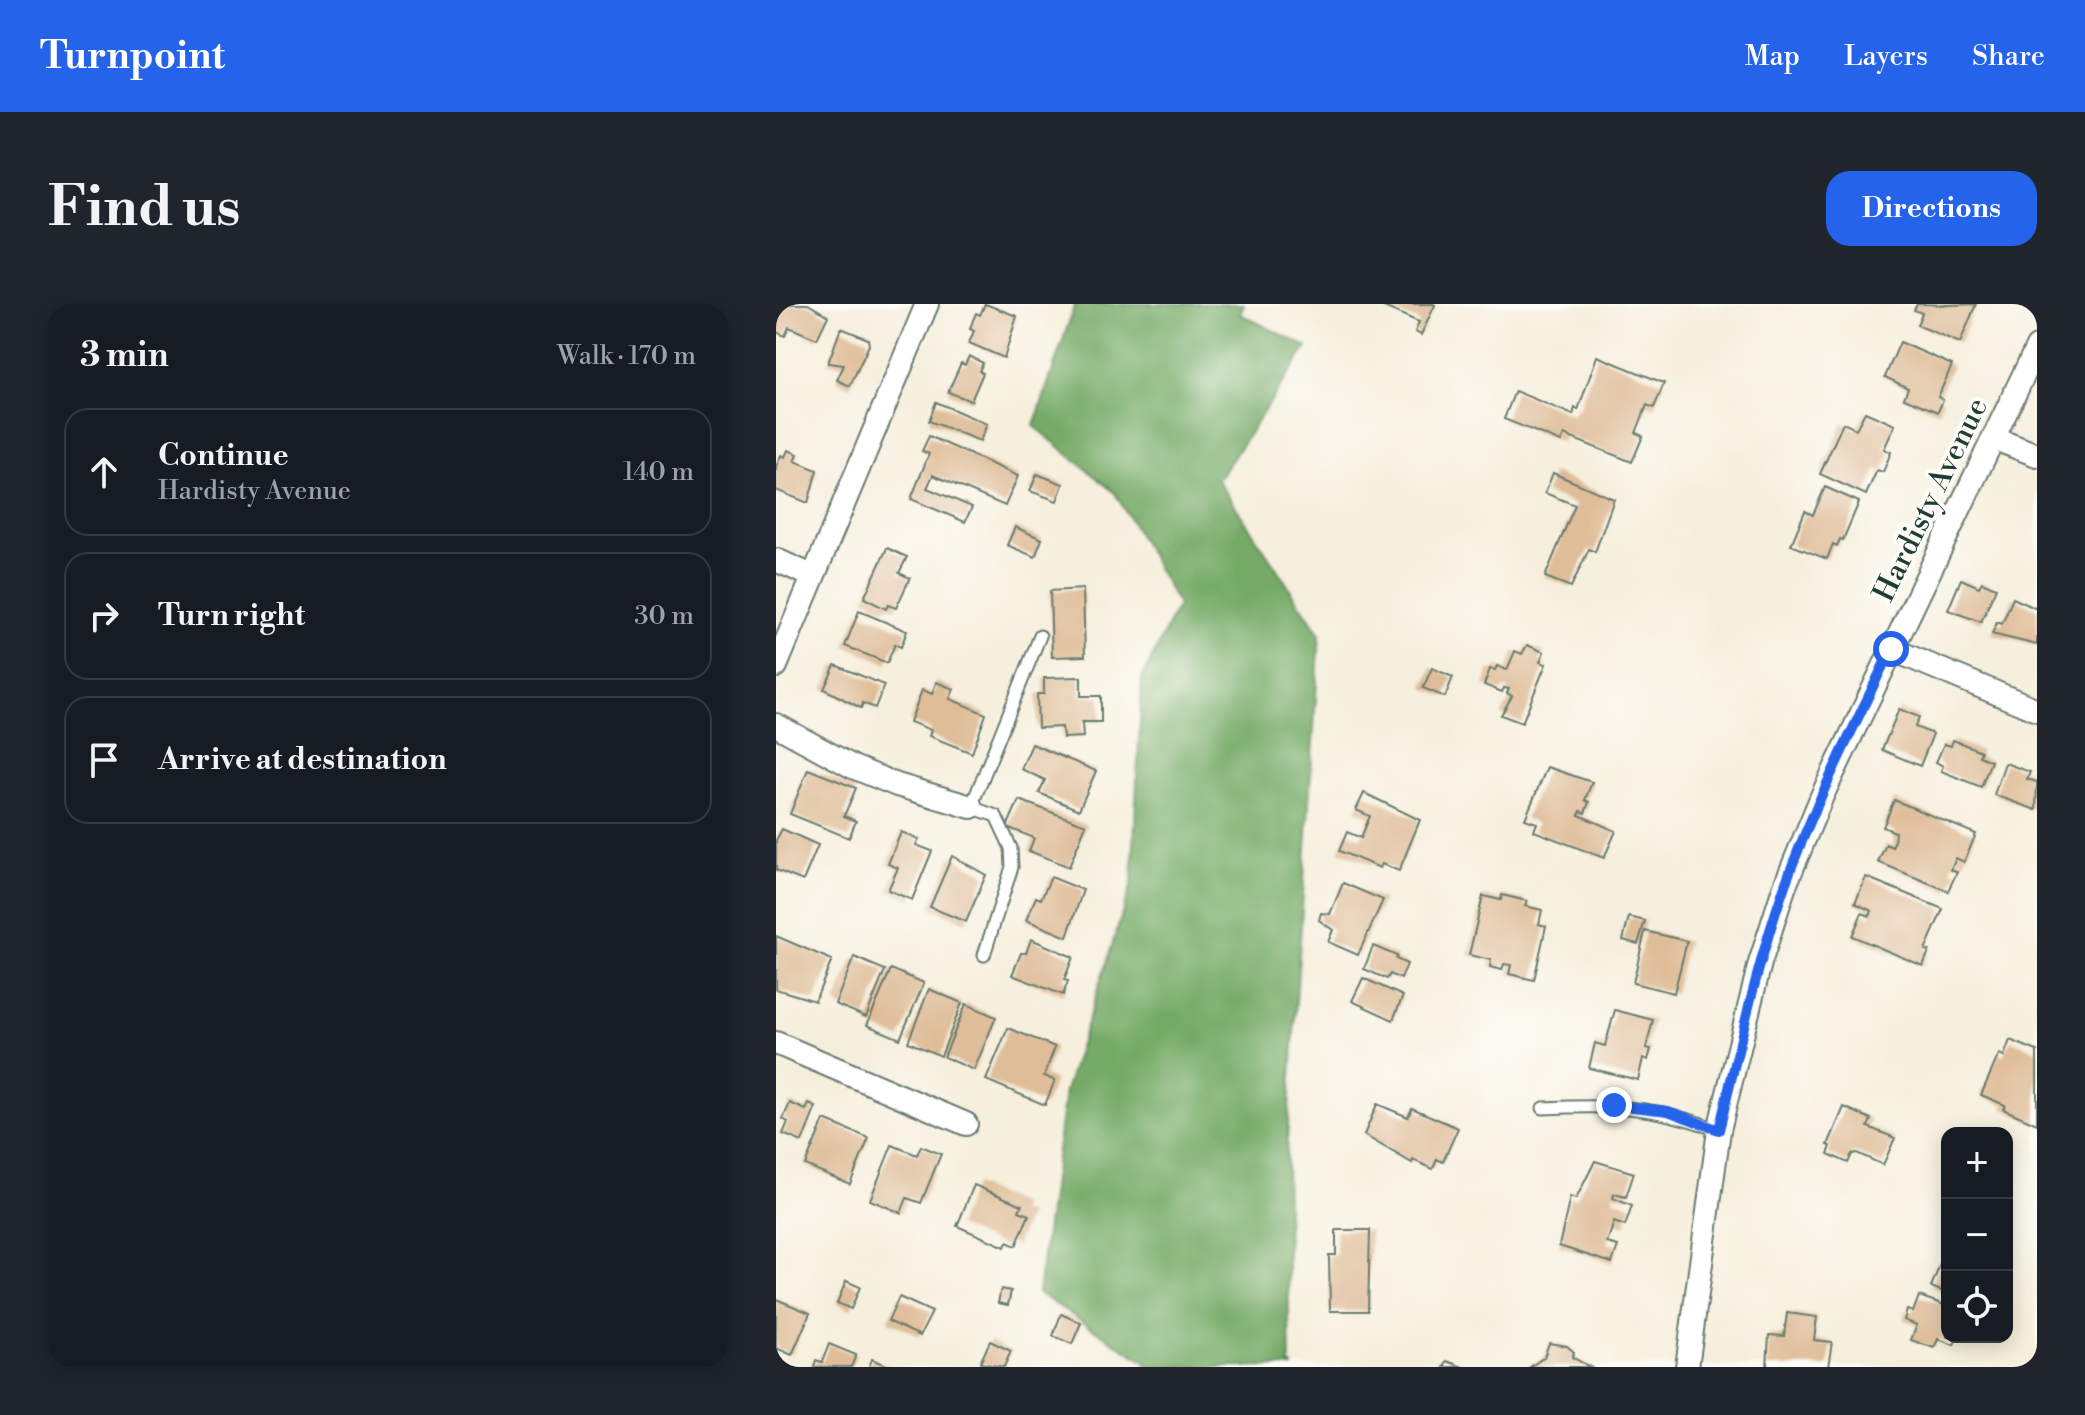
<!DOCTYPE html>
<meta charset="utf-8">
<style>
:root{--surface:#171b24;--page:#20242c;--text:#f1f3f6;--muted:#9ea1a6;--line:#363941;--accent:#2563eb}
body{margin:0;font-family:"Libre Bodoni",serif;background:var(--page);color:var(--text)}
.controls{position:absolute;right:24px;bottom:24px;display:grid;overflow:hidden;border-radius:16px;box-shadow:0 4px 20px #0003}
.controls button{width:72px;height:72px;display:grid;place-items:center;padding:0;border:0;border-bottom:2px solid var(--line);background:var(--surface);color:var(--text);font:40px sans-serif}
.stop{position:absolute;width:24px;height:24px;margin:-18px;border:6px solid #2563eb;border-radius:50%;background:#fff}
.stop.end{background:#2563eb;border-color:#fff;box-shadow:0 2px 8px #0008}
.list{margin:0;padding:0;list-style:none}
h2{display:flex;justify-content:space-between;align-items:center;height:104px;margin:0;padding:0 32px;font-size:34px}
h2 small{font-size:26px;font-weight:400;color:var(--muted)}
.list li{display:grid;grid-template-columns:52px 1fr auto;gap:24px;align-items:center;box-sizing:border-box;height:128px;margin:0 16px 16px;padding:0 16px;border:2px solid var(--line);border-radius:24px}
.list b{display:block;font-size:30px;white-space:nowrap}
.list p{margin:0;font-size:26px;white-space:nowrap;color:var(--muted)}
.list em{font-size:26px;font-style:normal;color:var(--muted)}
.icon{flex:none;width:44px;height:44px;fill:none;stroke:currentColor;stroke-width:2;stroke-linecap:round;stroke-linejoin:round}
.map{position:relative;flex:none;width:1261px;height:1063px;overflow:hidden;border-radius:24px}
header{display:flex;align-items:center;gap:48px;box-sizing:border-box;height:112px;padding:0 40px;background:var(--accent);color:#fff}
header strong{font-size:38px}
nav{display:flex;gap:44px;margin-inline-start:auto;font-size:28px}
.intro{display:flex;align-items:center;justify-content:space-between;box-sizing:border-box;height:192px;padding:0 48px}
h1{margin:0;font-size:56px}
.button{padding:20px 36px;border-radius:24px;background:var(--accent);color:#fff;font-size:28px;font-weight:700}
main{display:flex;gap:48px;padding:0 48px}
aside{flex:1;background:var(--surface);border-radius:24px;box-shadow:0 4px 20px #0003}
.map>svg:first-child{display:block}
.forest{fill:#75aa66;stroke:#4a744d;stroke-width:2}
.building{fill:#dfbd99}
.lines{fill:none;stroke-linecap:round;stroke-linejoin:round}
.service-casing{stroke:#6a7b6f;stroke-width:15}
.minor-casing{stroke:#6a7b6f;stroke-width:26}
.service{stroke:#fff;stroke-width:11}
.minor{stroke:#fff;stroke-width:22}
.route{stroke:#2563eb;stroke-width:10}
.labels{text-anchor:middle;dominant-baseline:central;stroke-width:8;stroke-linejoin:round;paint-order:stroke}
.street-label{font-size:30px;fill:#1f3d34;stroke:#fdfcf7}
</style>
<header>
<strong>Turnpoint</strong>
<nav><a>Map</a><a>Layers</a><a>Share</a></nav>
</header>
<div class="intro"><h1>Find us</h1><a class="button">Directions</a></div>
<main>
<aside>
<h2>3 min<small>Walk · 170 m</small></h2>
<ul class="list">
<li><svg class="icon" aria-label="ahead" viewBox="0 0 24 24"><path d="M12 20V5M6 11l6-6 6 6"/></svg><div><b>Continue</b><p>Hardisty Avenue</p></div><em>140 m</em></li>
<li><svg class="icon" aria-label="right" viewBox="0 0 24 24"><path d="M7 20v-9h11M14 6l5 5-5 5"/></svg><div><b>Turn right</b></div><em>30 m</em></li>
<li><svg class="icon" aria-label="arrive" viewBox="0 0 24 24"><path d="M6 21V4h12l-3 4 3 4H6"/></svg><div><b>Arrive at destination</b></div></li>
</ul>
</aside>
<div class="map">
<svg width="1261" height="1063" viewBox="0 0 1261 1063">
<rect width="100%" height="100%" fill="#fdfcf7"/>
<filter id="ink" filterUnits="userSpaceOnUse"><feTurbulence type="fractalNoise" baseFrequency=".0125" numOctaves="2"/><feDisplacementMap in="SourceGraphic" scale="16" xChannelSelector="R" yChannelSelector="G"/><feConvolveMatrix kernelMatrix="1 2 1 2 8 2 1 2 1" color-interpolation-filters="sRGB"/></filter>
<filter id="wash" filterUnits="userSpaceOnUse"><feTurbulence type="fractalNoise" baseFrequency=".006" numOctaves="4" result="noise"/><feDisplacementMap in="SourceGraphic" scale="32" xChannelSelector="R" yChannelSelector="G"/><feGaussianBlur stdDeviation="1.8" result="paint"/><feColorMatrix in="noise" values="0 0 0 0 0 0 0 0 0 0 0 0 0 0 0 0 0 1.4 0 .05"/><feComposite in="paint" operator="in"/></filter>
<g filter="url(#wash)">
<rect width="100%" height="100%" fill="#f6efdd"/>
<!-- forest -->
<polygon class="forest" points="299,0 468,0 464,10 531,43 442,176 544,330 510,852 514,1061 518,1063 371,1063 369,1058 262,989 289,787 356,579 366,374 402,301 339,189 258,122"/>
<g id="blocks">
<!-- building -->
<g class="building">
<polygon points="4,0 32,0 52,12 41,35 13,23 9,32 0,28"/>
<polygon points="209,0 241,12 228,54 193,39 198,27 194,25 197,16 200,9 204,11"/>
<polygon points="601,0 657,0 659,1 645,31 639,28 643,18"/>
<polygon points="1141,0 1173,1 1200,0 1184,39 1141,21 1146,9 1138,6"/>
<polygon points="65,24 92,35 93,41 74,82 61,76 68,61 52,59"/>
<polygon points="1124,38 1176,61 1162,93 1167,96 1162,108 1128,94 1132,84 1109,73"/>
<polygon points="193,52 207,59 203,67 207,69 195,97 172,88 185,59 189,61"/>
<polygon points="821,52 888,79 878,104 871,101 860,129 867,132 856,158 788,131 785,138 728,115 739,87 797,111 799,104 802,106"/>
<polygon points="160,98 211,120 204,137 153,117"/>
<polygon points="1089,108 1119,121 1108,145 1115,148 1107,168 1101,166 1090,191 1044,170 1067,119 1080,125"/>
<polygon points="153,132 242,172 229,202 157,171 151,184 196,203 189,218 135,195 153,150 146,147"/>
<polygon points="12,146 22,150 19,157 41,166 32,199 0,186 0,163 5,151 9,153"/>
<polygon points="777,169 838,195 819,248 813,245 795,283 769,273 799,201 769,189"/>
<polygon points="261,170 287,180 281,197 254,187"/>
<polygon points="1049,183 1083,198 1067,236 1064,235 1061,242 1057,240 1051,255 1015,241 1029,207 1037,211"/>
<polygon points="239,223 266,235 259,253 231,241"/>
<polygon points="111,244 131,253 123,269 134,274 120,304 112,301 110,305 88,294"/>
<polygon points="1185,275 1203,283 1206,278 1220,284 1205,318 1172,306"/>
<polygon points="307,285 309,352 276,353 274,287"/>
<polygon points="1237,294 1261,305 1261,341 1216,330 1221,318 1226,320"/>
<polygon points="83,307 131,327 125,343 119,340 111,359 69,342"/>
<polygon points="751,341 768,348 764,358 770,360 746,419 725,411 736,392 731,389 733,385 728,384 726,388 708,381 714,365 719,366 721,362 731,366 739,347 746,350"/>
<polygon points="59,361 108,381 99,404 87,399 85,404 48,385"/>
<polygon points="656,364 677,373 669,393 647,384"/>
<polygon points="305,373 305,392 325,392 325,418 306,418 307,433 287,434 286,423 262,424 261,390 268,390 268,374"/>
<polygon points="160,378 178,385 174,395 210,410 196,449 153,432 155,426 134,418 146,386 156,390"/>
<polygon points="1123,405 1143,413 1139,423 1157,430 1144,462 1106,446"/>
<polygon points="1177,436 1205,447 1203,452 1215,457 1205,483 1165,467 1167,462 1160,458 1168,440 1175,442"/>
<polygon points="256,440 320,467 303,506 263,489 269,476 245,465"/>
<polygon points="1229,459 1254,468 1251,475 1261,478 1260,506 1218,491"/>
<polygon points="771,463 816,478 809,496 813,498 809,509 805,507 803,511 840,527 828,554 758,527 761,519 749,515"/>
<polygon points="32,465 80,484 68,512 80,517 73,534 14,510"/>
<polygon points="588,489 644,516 623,567 606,560 604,564 563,547 571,528 585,534 594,512 580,506"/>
<polygon points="243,496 310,521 293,563 253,547 258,534 231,523"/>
<polygon points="1118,496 1200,530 1188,558 1180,554 1175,566 1181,568 1172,587 1102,558 1110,540 1116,543 1118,538 1119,528 1107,523"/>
<polygon points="6,525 42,541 27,577 0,566 0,536"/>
<polygon points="125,528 143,535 140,541 156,547 136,596 112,586 122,564 112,560"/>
<polygon points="176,552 210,571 190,618 154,603"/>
<polygon points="275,573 307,586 291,633 250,616 260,593 265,595"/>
<polygon points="1090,573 1167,605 1149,646 1153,647 1147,662 1076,632 1086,609 1094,612 1096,607 1079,599"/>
<polygon points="567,579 607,596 582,651 552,638 557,626 543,616 545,609 554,610"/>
<polygon points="726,591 751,597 749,602 766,606 763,620 770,622 758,676 733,670 735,661 728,660 726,666 714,663 715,656 693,651 707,592 725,596"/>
<polygon points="853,613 869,617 862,640 847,636"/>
<polygon points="869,627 911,637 898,689 857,679"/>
<polygon points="0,632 56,656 39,697 0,685"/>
<polygon points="255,635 297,653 288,676 292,677 287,691 236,671 245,649 250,649"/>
<polygon points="597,642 621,652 620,655 631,660 625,675 614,670 611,675 588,665"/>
<polygon points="78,653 109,666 90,713 59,700"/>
<polygon points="115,665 148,679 124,735 91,721"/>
<polygon points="587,674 627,692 617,716 576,697"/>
<polygon points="153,685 186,699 165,752 132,738"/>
<polygon points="190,700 220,713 198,766 168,753"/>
<polygon points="839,706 877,716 870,744 875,745 872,756 867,754 862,776 813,764 819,739 829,742"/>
<polygon points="232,724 279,743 268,772 279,776 269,801 210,776"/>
<polygon points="1234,736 1261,747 1261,820 1227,805 1229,801 1205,791 1223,750 1228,752"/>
<polygon points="14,799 30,806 33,800 40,803 26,838 7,830 12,818 7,815"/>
<polygon points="601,800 632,813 636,804 682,824 667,858 661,855 657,865 637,856 636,859 588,831"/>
<polygon points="1068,803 1095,815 1092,823 1119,834 1107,861 1081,849 1076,850 1072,859 1052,850 1055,842 1052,841"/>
<polygon points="48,816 93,834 74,880 29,861"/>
<polygon points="116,841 141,851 145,842 165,850 145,899 131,894 125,909 94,896"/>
<polygon points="819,857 858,869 850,893 838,890 837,894 856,902 849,922 838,918 831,939 842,942 836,959 783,942 794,893 800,895"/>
<polygon points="198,881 246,901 243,907 253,911 240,942 231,938 229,943 181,922"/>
<polygon points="560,926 594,926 592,1007 554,1007 553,951 560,951"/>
<polygon points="1171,943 1171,989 1155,983"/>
<polygon points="70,977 84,983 75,1005 61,999"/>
<polygon points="225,985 235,987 232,1001 222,999"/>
<polygon points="1143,992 1171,1002 1171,1033 1181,1033 1178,1041 1162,1035 1158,1044 1135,1036 1141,1021 1128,1016 1131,1006 1137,1008"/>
<polygon points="123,993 156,1008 144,1032 112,1017"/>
<polygon points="0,995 34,1009 16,1051 0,1044"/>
<polygon points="1011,1009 1041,1013 1038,1036 1056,1038 1052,1063 991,1063 993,1031 1008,1032"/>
<polygon points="285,1010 305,1019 296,1040 277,1032"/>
<polygon points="214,1037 235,1047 228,1063 204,1059"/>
<polygon points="773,1039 791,1042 798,1048 796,1053 814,1063 754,1063 768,1053"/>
<polygon points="53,1040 80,1051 75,1063 38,1063 40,1056 46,1058"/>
<polygon points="96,1055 114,1063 93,1063"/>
<polygon points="671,1057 687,1063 668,1063"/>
</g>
</g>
</g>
<g filter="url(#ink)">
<use href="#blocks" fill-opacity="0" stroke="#6a7b6f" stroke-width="2"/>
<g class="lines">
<defs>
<g id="service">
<polyline points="208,651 236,563 235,544 220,512 195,503 264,332"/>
<path d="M767,804C839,801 875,801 943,826"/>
</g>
<g id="minor">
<polyline points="1219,135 1261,151"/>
<polyline points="0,256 36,272"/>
<polyline points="1115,345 1261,406"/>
<polyline points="0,362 151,0"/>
<polyline points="0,421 77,463 121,481 195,503"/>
<polyline points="0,739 190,820"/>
<polyline points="911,1063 943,826 984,659 1008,584 1046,492 1261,43"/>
</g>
</defs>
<!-- service casing -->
<use href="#service" class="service-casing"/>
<!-- minor casing -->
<use href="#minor" class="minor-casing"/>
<!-- service -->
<use href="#service" class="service"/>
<!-- minor -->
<use href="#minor" class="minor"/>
</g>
</g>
<g class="lines" filter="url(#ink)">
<!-- route -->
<path class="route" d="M838,801L892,807L943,826C963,745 980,663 1008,584C1037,502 1078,424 1115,345"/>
</g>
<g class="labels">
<!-- street labels -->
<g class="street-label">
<text transform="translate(1155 196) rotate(-64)">Hardisty Avenue</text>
</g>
</g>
</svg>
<div class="controls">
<button>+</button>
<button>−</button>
<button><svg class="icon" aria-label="locate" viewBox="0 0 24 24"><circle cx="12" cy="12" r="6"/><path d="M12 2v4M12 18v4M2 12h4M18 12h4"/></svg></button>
</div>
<div class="stop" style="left:1115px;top:345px"></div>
<div class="stop end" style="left:838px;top:801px"></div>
</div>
</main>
